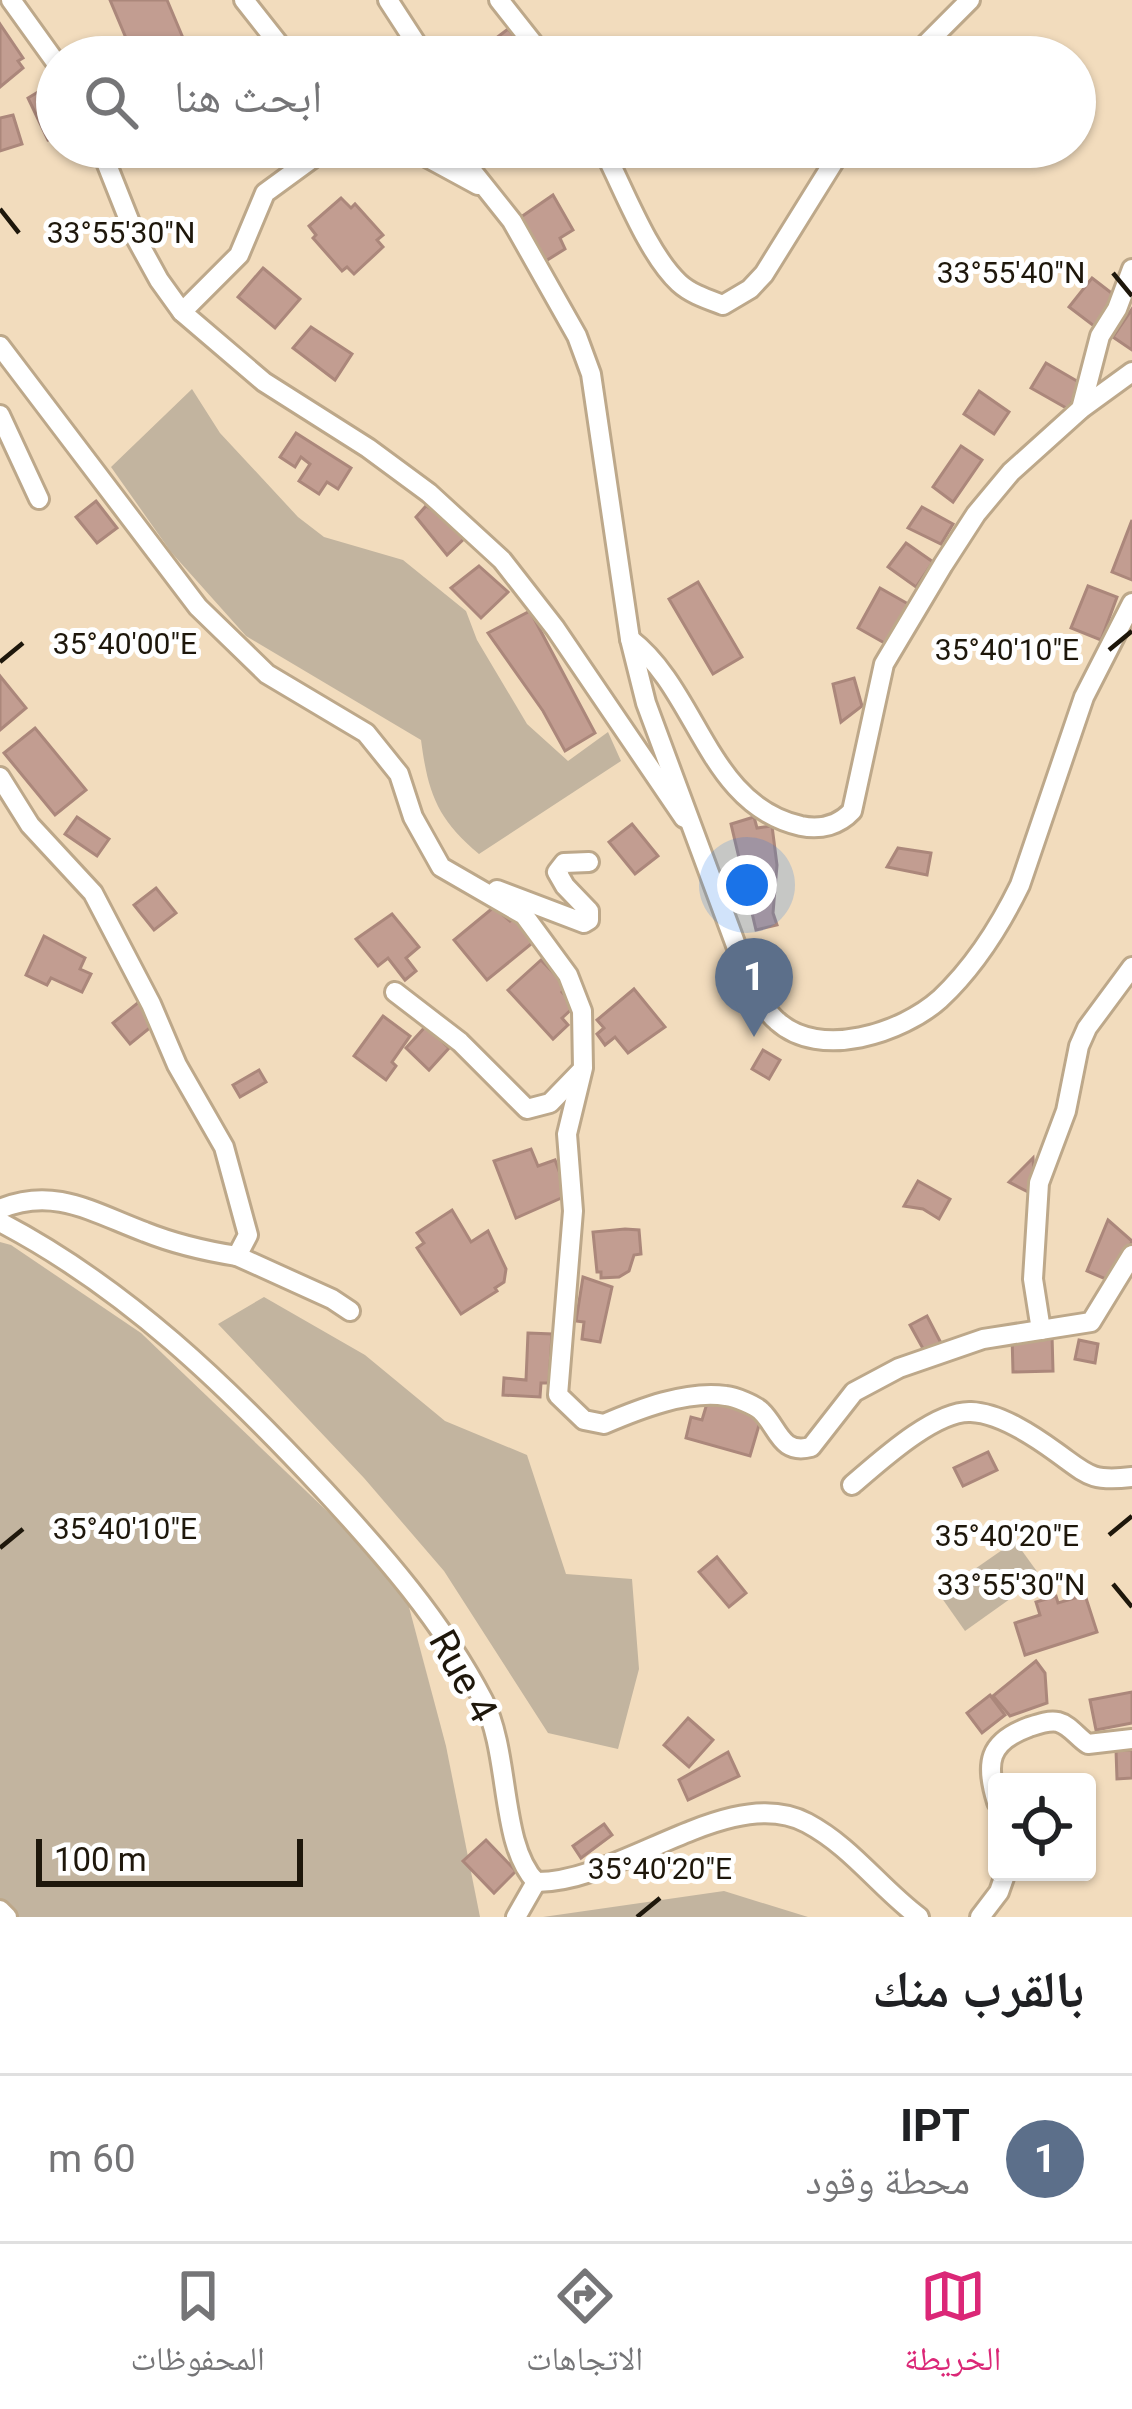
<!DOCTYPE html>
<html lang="ar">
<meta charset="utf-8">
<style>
:root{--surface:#fff;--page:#f6f6f6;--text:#202124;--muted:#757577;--line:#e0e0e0;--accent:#db2777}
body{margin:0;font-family:Roboto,"Noto Naskh Arabic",sans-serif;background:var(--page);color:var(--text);direction:rtl}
.controls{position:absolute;right:36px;bottom:36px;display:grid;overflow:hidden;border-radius:12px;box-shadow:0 3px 9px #0004}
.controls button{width:108px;height:108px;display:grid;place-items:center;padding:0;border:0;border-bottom:3px solid var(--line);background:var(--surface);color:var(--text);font:60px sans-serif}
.scale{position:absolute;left:36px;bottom:30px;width:267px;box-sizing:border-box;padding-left:12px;border:6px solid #1e170b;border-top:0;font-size:33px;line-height:42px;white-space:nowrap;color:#1e170b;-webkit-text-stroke:9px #fff;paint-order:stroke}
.you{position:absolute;left:747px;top:885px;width:42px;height:42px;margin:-30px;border:9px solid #fff;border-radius:50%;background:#1a73e8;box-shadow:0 0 0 18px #1a73e833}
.badge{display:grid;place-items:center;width:78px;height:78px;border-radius:50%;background:var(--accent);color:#fff;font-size:39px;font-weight:700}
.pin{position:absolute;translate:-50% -99px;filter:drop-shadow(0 3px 6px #0008)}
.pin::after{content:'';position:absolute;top:63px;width:42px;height:36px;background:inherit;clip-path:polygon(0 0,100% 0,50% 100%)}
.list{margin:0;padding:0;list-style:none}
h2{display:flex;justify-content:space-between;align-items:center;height:156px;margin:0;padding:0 48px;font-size:51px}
h2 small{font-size:39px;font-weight:400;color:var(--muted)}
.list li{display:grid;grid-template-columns:78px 1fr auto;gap:36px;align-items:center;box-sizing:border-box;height:168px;padding:0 48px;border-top:3px solid var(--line)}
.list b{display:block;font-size:45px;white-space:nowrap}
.list p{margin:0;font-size:39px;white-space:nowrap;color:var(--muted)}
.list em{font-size:39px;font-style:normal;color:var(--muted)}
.icon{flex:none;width:66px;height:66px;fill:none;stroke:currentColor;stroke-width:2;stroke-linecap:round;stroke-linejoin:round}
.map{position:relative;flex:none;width:1132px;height:1917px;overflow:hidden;direction:ltr}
.search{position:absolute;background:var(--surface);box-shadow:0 3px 9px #0004;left:36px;right:36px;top:36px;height:132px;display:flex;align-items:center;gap:30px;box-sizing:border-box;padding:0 42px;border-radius:66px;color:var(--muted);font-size:45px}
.sheet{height:324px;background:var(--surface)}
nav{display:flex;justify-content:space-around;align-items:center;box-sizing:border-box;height:168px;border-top:3px solid var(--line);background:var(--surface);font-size:33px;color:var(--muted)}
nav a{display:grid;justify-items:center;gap:6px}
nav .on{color:var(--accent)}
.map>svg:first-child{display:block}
.green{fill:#c2b49f}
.building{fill:#c29d91;stroke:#ab877b;stroke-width:3}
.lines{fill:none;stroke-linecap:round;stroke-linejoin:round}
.minor-casing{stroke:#bda88a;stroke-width:24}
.minor{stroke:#fff;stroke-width:18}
.ticks{fill:none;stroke:#1e170b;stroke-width:4.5}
.labels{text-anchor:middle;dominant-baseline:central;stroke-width:10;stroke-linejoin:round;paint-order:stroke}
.street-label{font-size:39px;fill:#1e170b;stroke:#fff}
.ticks-label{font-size:30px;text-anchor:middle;fill:#1e170b;stroke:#fff;stroke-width:10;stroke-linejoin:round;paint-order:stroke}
</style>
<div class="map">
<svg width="1132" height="1917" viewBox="0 0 1132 1917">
<rect width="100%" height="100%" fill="#f2dcbd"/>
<!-- green -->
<g class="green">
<path d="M192,389L220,433L298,517L324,537L403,560L466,611L477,640L527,724L568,761L608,732L621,761L479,854C437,819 428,793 421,740L246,636L171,552L111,467Z"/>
<polygon points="0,1242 11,1245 141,1333 351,1534 405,1592 446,1746 480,1917 0,1917"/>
<polygon points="264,1297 365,1355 445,1421 527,1455 566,1574 632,1579 639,1669 618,1749 548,1733 444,1571 364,1478 218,1324"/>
<polygon points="1015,1541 1041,1577 965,1631 939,1594"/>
<polygon points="724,1891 808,1917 543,1917"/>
</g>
<!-- building -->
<g class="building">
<polygon points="110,0 167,0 191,57 134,57"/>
<polygon points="0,24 23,58 18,61 23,68 0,87"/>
<polygon points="508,29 525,48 515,57 468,57 479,39 491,42"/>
<polygon points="48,86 57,99 57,138 48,140 28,98"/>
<polygon points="13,115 22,144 0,151 0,118"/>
<polygon points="553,195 573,230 560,238 565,249 544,262 521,217"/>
<polygon points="341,198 351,208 355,204 383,235 377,240 383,247 354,274 347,267 342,271 313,238 316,235 309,226"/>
<polygon points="263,268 300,299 275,328 238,297"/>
<polygon points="1092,278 1118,298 1094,326 1069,307"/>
<polygon points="1132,309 1132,350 1113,337"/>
<polygon points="311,327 352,354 335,380 293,348"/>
<polygon points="1046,363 1082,384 1068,409 1031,388"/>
<polygon points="979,391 1009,412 994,434 964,414"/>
<polygon points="296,433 351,468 338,489 327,482 319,494 299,481 310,464 301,457 295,467 280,457"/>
<polygon points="961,446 982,460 953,502 933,487"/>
<polygon points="96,501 117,528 97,543 76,517"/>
<polygon points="426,506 452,521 467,536 447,555 416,517"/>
<polygon points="922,507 953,524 941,544 908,528"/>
<polygon points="1132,520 1132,580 1112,572"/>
<polygon points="906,543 933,562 916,587 888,567"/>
<polygon points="479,566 508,592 481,618 451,588"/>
<polygon points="698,582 742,657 713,674 669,599"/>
<polygon points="1088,586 1117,597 1101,640 1071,628"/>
<polygon points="880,588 910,605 888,645 858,628"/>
<polygon points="530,611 595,733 565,751 543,711 488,633"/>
<polygon points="0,676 26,708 0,730"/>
<polygon points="854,678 862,706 841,722 833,684"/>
<polygon points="35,728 86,790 55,815 4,753"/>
<polygon points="77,817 109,839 97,856 65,834"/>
<polygon points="754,817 757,828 772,826 777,865 773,913 777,925 756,930 731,824"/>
<polygon points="632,824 658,856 635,874 609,842"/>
<polygon points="898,848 931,853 927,875 887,867"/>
<polygon points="156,888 176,913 154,930 134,905"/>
<polygon points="494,907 510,921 517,916 536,940 487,980 454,940"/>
<polygon points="392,914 419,947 406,958 416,971 405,980 388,958 378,966 356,939"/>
<polygon points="44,936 85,958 80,969 91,974 82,992 51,978 47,985 26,975"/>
<polygon points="541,960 567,987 562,992 575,1006 562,1018 568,1025 553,1039 508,990"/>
<polygon points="634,989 665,1027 628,1053 615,1037 605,1045 597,1034 604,1028 597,1020"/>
<polygon points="140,1001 157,1022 130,1044 113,1023"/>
<polygon points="383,1016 410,1036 392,1062 396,1066 386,1080 354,1056"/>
<polygon points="426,1026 449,1048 429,1070 406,1048"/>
<polygon points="763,1050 780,1060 769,1079 752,1069"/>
<polygon points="259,1070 266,1082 240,1097 233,1085"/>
<polygon points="531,1149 538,1166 555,1160 568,1195 516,1218 494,1161"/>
<polygon points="1033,1158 1035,1190 1028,1192 1009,1182"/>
<polygon points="918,1181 950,1199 939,1219 923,1209 904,1206"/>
<polygon points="452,1210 471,1242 488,1231 506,1269 504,1282 495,1288 497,1291 461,1314 417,1248 424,1243 417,1233"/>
<polygon points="1108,1220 1132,1241 1115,1283 1087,1271"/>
<polygon points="625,1229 639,1230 641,1254 634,1255 629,1271 619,1277 601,1278 601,1272 597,1272 593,1232"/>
<polygon points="583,1277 612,1287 600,1342 582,1339 584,1322 576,1321"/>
<polygon points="927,1316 942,1345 926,1354 910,1325"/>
<polygon points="528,1333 552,1334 549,1383 541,1383 540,1397 503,1395 504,1378 526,1380"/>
<polygon points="1012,1335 1052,1335 1053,1371 1013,1372"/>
<polygon points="1079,1340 1098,1344 1095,1363 1075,1359"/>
<polygon points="708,1400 762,1415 750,1456 686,1438 691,1417 702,1420"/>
<polygon points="988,1452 997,1470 963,1486 954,1468"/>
<polygon points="717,1557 746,1593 729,1607 699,1572"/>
<polygon points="1085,1595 1097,1632 1025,1655 1015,1623 1040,1615 1036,1602 1056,1596 1058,1603"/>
<polygon points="1036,1661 1045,1673 1047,1703 1010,1716 993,1696"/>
<polygon points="1132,1692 1132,1723 1096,1730 1090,1700"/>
<polygon points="990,1695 1005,1715 982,1733 967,1713"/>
<polygon points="688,1718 713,1740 689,1767 664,1745"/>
<polygon points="1116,1750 1132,1750 1132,1778 1117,1779"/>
<polygon points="728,1752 739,1776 688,1800 679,1780"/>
<polygon points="604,1824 612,1835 581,1858 573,1846"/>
<polygon points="486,1840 516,1871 494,1893 463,1861"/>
</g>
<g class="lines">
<defs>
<g id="minor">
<polyline points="11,0 57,64"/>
<polyline points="244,0 289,57"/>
<polyline points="388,0 425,57"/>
<polyline points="499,0 544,57"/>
<polyline points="913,57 970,0"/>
<polyline points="100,147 137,240 159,280 182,312 264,382 368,448 429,493 502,560 555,628 684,818"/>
<polyline points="408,147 478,185"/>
<path d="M453,147L512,221L577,336L591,374L630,639L646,703L747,975C755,991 763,1009 777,1021C820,1060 902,1033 940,999C973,968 1000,926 1020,885L1084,697L1132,603"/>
<path d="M602,147C623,187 647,253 679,283C691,294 707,299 723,305L750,289L764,274L843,147"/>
<polyline points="182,312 239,255 265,193 328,147"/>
<path d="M0,346L198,607L267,674L366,733L399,774L413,817L441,867L524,915L568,975L582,1011L583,1068L567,1134L573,1211L558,1395L584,1420L604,1424C639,1409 687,1390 726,1396C735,1397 755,1405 761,1411C779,1428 780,1455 811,1447L854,1392L899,1368L983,1339L1091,1322L1132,1255"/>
<polyline points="1081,409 1100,336 1117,309 1132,269"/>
<polyline points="0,415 39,499"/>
<path d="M630,639C699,692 707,805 801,826C821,830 839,825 852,811L884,664L943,565L976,514L1011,472L1081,409L1132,372"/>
<path d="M0,777L30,825L93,893L151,1004L177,1065L224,1147L248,1235L237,1256C205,1251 175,1244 145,1232C94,1213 54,1186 0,1209"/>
<polyline points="497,890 584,923 589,920 589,911 565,886 557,872 564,863 589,862"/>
<polyline points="395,992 460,1042 527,1109 550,1103 580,1072"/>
<path d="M0,1222C126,1288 227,1386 323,1489C383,1554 442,1621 483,1700C511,1754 499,1843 536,1882C621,1883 730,1782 807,1823C852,1847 879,1887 919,1917"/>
<polyline points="237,1256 332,1299 350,1311"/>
<polyline points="1041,1330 1033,1279 1039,1183 1066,1111 1079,1046 1087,1028 1132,967"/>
<path d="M852,1485C879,1462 935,1410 971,1412C1000,1413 1034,1436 1056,1452C1088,1475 1091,1482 1132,1477"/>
<path d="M997,1802C985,1763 988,1742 1029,1727C1038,1724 1049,1720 1058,1722C1070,1725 1078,1738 1088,1744L1132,1739"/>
<polyline points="0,1910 7,1917"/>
<polyline points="516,1917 536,1882"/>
<polyline points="980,1917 999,1892 1006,1872"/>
</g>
</defs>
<!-- minor casing -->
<use href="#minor" class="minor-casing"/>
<!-- minor -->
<use href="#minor" class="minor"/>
</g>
<!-- ticks -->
<path class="ticks" d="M0,209L19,233M1113,273L1132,296M1109,650L1132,631M0,662L23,643M1109,1535L1132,1516M0,1548L23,1529M1113,1584L1132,1607M637,1917L660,1898"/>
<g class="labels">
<!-- street labels -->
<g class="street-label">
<text transform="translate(463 1676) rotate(61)">Rue 4</text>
</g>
</g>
<g class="ticks-label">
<text x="121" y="243">33°55'30"N</text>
<text x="1011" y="283">33°55'40"N</text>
<text x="125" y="654">35°40'00"E</text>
<text x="1007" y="660">35°40'10"E</text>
<text x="125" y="1539">35°40'10"E</text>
<text x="1007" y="1546">35°40'20"E</text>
<text x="1011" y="1595">33°55'30"N</text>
<text x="660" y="1879">35°40'20"E</text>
</g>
</svg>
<div class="controls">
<button><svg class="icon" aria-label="locate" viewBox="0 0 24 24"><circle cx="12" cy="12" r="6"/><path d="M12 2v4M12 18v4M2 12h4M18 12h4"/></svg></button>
</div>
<div class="scale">100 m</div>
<div class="you"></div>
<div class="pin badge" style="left:754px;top:1037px;background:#5c6f8a">1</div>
<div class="search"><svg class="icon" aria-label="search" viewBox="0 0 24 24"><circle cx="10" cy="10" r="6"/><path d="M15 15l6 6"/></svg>ابحث هنا</div>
</div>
<section class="sheet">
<h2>بالقرب منك<small></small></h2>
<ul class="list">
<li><span class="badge" style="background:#5c6f8a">1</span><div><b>IPT</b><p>محطة وقود</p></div><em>60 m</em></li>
</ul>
</section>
<nav>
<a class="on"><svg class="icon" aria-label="map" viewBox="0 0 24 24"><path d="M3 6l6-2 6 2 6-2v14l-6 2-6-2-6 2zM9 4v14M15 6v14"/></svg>الخريطة</a>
<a><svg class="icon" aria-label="directions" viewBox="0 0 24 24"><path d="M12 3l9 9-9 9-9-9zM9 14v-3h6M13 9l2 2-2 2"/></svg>الاتجاهات</a>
<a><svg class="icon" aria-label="saved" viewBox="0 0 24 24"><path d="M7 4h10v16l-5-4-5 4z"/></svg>المحفوظات</a>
</nav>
